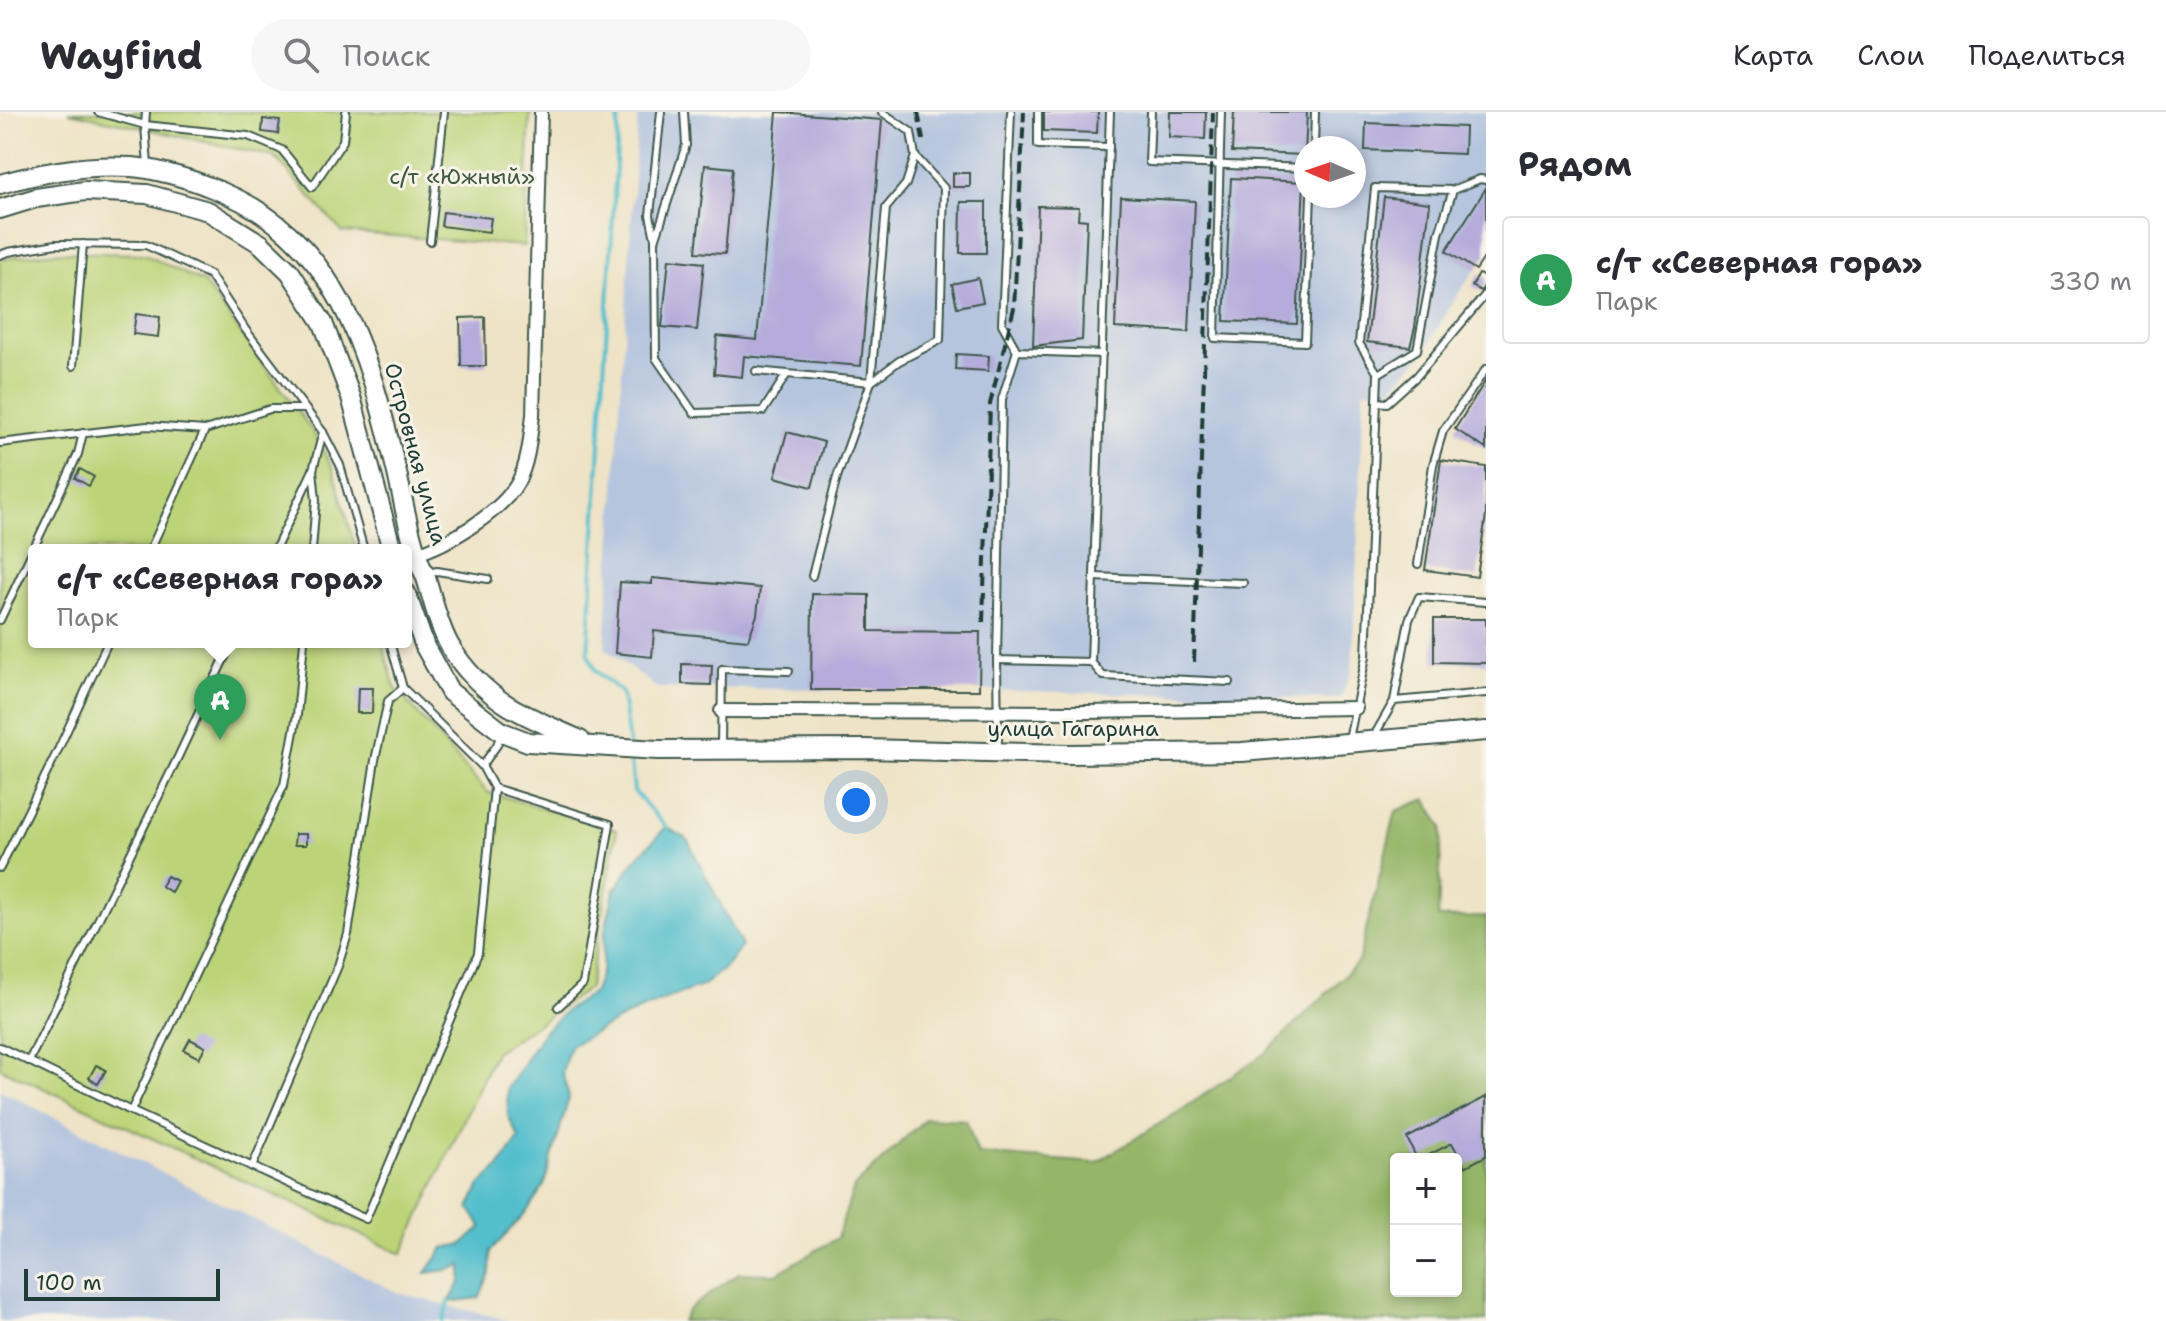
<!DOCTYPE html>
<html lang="ru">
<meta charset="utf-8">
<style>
:root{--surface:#fff;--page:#f7f7f7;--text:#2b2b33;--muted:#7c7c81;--line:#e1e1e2;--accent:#d93025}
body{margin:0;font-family:"Shantell Sans",sans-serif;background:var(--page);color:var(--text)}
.controls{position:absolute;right:24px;bottom:24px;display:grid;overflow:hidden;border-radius:8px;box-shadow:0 4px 12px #0003}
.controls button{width:72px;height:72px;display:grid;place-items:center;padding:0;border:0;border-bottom:2px solid var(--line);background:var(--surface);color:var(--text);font:40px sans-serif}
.compass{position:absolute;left:1294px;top:24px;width:72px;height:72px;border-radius:50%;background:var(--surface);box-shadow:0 4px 12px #0003;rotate:272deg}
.scale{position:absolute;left:24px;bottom:20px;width:196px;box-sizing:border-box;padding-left:8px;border:4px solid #1f3d34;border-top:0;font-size:22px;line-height:28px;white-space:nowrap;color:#1f3d34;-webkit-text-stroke:6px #f7f3e8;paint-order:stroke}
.you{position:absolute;left:856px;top:690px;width:28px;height:28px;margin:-20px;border:6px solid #fff;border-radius:50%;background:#1a73e8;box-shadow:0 0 0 12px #1a73e833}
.badge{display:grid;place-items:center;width:52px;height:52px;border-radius:50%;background:var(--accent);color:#fff;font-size:26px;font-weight:700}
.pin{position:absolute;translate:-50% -66px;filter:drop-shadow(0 2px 4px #0008)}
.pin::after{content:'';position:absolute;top:42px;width:28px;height:24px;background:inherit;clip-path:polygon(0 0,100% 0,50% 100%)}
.popup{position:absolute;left:28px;top:432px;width:384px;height:104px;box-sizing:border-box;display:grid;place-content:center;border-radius:8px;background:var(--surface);filter:drop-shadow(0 2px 6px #0005);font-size:26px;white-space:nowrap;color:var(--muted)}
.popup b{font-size:30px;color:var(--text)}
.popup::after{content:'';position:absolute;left:50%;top:100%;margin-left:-16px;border:16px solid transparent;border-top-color:var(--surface)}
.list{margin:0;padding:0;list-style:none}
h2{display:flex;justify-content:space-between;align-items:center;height:104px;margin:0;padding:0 32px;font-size:34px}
h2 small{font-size:26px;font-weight:400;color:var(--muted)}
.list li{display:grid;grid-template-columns:52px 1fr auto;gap:24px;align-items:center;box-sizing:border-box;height:128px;margin:0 16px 16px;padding:0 16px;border:2px solid var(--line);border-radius:8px}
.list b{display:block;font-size:30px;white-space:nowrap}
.list p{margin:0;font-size:26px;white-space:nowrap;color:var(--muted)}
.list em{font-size:26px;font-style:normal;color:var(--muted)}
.icon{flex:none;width:44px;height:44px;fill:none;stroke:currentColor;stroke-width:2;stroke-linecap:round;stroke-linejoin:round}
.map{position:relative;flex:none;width:1486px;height:1209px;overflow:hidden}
header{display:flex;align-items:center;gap:48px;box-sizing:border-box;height:112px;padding:0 40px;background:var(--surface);border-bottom:2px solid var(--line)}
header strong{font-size:38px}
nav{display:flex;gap:44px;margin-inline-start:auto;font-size:28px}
.search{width:560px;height:72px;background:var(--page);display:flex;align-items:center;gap:20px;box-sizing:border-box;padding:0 28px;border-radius:44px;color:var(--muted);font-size:30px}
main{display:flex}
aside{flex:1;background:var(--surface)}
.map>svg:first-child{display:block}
.industrial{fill:#b6c5de;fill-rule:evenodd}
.green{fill:#bcd478;stroke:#6e8856;stroke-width:2}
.forest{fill:#95b668;stroke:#5a7a4e;stroke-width:2;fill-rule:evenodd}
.water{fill:#52becc;stroke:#387e80;stroke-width:2}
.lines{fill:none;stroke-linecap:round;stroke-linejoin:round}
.stream{stroke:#52becc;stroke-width:4}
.building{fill:#b6acdb}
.service-casing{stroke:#3e564a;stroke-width:10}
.minor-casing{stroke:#3e564a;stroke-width:16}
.primary-casing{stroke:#3e564a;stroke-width:22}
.service{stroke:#fff;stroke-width:6}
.minor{stroke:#fff;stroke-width:12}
.primary{stroke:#fff;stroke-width:18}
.rail{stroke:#1f3d34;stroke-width:4;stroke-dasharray:12 6;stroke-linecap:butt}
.labels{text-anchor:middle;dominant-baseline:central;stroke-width:6;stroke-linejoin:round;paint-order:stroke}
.park-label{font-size:22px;fill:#3e5b42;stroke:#f7f3e8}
.street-label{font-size:22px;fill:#1f3d34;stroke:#f7f3e8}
</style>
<header>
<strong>Wayfind</strong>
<div class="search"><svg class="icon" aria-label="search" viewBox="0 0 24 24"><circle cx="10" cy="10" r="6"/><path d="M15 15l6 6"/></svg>Поиск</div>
<nav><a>Карта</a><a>Слои</a><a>Поделиться</a></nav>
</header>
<main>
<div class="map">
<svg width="1486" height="1209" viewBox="0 0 1486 1209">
<rect width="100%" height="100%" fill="#f7f3e8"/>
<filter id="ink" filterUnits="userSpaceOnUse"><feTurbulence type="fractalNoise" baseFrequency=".0125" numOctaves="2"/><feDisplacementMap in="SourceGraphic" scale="16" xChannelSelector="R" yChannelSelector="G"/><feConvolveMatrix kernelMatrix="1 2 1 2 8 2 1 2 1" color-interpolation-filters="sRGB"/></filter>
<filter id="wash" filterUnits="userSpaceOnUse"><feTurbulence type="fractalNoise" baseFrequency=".006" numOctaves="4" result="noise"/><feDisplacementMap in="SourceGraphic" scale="32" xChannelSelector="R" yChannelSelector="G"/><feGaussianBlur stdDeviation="1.8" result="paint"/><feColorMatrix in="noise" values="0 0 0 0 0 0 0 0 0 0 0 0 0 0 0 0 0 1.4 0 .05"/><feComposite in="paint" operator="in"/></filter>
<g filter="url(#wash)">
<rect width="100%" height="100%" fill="#eee3c6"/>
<!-- industrial -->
<g class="industrial">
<path d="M638,0H1486V143L1458,182L1421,244L1389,279L1364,278L1352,559L1340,587L979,578L657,576L605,536ZM1306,36H1354V84H1306Z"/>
<polygon points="0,978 398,1181 511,1209 0,1209"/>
</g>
<!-- green -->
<g class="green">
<polygon points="69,0 530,0 524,134 342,120 275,45"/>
<polygon points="56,140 144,142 204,171 313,320 333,357 356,438 34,438 34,530 382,530 395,576 487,680 617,718 589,876 542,909 495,940 402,1142 0,956 0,149 13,145"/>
</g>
<!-- forest -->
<path class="forest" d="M1426,687L1442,715L1438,806L1486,805V1209H682L689,1197L739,1161L776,1162L837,1126L854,1075L926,1006L966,1008L978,1042L1096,1051L1183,997L1268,939L1358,850L1396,699ZM1396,1047H1456V1179H1396Z"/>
<!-- water -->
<polygon class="water" points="666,715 687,727 742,834 726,855 702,874 670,885 630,902 570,934 562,960 569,985 544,1073 528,1098 491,1139 490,1161 479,1186 449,1190 461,1170 462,1153 448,1158 426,1161 444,1136 463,1132 482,1115 469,1096 480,1073 498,1056 519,1026 508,1004 507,977 544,919 568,897 594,880 602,857 604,823 614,779 634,749"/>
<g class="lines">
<!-- stream -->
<g class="stream">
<polyline points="619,0 588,542 596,559 622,581 629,632"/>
<polyline points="630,641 634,679 666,715"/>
<polyline points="443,1209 449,1190"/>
</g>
</g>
<g id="blocks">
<!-- building -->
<g class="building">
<polygon points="777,0 882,8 861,254 744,244 742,265 714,262 717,224 757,228"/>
<polygon points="1044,0 1098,0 1097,21 1044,19"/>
<polygon points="1170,0 1206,0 1205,27 1169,25"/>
<polygon points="1234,0 1307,0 1305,43 1232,40"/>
<polygon points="263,7 280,9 278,22 262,20"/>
<polygon points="1366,11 1465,15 1464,42 1365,38"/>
<polygon points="705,53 733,56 725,142 696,140"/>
<rect x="953" y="61" width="17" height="14"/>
<polygon points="1231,66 1304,70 1297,212 1224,209"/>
<polygon points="1486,76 1486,143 1476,158 1446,139"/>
<polygon points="1121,85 1195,89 1189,220 1115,216"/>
<polygon points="1384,85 1430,91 1415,215 1410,235 1367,230"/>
<polygon points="961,90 986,90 986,141 960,141"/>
<polygon points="1038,94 1079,95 1078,107 1087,108 1082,228 1033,234"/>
<polygon points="443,100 491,106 489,120 441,114"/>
<polygon points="669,147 704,151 697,218 662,215"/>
<polygon points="1479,162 1486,166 1486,171 1481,179 1472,174"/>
<polygon points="978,166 983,190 957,195 952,172"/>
<polygon points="136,202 160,205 158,225 133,222"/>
<polygon points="485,205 486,254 461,254 460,206"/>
<polygon points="956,242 989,244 988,259 955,257"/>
<polygon points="1486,268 1486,337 1455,317"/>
<polygon points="787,320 824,330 812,375 775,365"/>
<polygon points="1441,348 1486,355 1486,403 1477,465 1425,458"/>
<polygon points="80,357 94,365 89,374 75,366"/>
<polygon points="652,466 760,476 757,503 748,528 654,519 652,545 615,541 620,470 652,472"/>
<polygon points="812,482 869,483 869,519 980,520 979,578 811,578"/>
<polygon points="1434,507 1486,507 1486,551 1434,550"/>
<polygon points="682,552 712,553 711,573 682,572"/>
<polygon points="358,576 373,576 372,601 357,601"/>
<polygon points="295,722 306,722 306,733 294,733"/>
<polygon points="167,764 177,769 171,780 161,774"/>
<polygon points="190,927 205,935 199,946 184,938"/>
<polygon points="96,953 106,958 98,972 89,966"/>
<polygon points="1486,985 1486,1044 1465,1055 1452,1031 1421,1047 1417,1047 1407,1026"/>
</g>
</g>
</g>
<g filter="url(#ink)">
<use href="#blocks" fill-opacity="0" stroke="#3e564a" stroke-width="2"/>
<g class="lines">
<defs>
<g id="service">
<polyline points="98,0 145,13 248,24 282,38 312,75 343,29 346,0"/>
<polyline points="146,0 145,13 148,54"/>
<polyline points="684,0 686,33 655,129 656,246 694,301 763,299 787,262"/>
<polyline points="1011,0 1002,212 1017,239"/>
<polyline points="1038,0 1038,33 1109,35"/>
<polyline points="1110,0 1091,550 1103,564 1230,570"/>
<polyline points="1151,0 1149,50 1306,56"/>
<polyline points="1221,0 1215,226 1305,230 1311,84"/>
<polyline points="1314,36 1315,0"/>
<polyline points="655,127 650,103 661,0"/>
<polyline points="430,129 444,0"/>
<polyline points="0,143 8,140 56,132 146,133 210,163 245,217 323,320 340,353 364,438"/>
<polyline points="73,254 83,132"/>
<polyline points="756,259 871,270 899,249 940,228 944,76 915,44"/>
<polyline points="1378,262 1417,238 1439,122 1453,78 1480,67 1486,68"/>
<polyline points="1377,290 1378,262 1359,231 1375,76 1453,78"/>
<polyline points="0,331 147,314 205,318 270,297 305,297"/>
<polyline points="150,438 205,318"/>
<polyline points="275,438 313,358 323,320"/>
<polyline points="312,438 316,388 313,358"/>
<polyline points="1418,452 1433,353 1443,319 1486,257"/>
<polyline points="428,461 437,459 488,467"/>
<polyline points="812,464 837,365 871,270 886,96 906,72 915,44 911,20 882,0"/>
<polyline points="1094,465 1243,471"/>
<polyline points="0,508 78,342 83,321"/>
<polyline points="997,548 998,636"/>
<polyline points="1091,550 997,548 1002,287 1017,239 1102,242"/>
<polyline points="1394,589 1409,508 1419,485 1486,490"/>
<polyline points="1374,624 1394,589 1486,581"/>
<polyline points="1349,627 1366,544 1377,290 1387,291 1417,264 1486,182"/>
<polyline points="721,634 722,557 789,559"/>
<polyline points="482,654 497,633 500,624"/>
<polyline points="494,676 610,712 583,872 558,895"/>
<polyline points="0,756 58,638 108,530"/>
<polyline points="0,935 131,999 366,1107 478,841 494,676 482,654 403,576 390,530"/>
<polyline points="29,949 178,645 232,530"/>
<polyline points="131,999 284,673 297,603 304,530"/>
<polyline points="252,1055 338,854 348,822 375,648 388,589 403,576"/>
</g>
<g id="minor">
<path d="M416,442C447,433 502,400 518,370C529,349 530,326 533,303L541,0"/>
<polyline points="721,599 1086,600 1356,596"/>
</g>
<g id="primary">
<path d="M0,72C42,60 87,52 131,55C152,56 187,66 207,74C338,121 368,239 397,361C403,388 408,417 417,443C419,451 423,458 426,466C433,488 438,513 450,534C463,557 486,580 509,594C531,607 556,617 580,628"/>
<polyline points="0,97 36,86 85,79 147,82 208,99 261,132 290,160 323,211 351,285 392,438"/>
<polyline points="406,481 425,535 450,580 502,620 528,630 658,638 865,637 1068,642 1242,640 1486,619"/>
</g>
</defs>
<!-- service casing -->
<use href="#service" class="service-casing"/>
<!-- minor casing -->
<use href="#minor" class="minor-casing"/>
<!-- primary casing -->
<use href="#primary" class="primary-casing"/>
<!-- service -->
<use href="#service" class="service"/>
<!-- minor -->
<use href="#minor" class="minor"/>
<!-- primary -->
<use href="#primary" class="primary"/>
<!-- rail -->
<g class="rail">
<polyline points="918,0 923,28"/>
<polyline points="983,510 990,292 1014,196 1024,0"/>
<polyline points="1194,550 1213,0"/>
</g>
</g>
</g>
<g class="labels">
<!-- park labels -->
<g class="park-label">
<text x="462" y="64">с/т «Южный»</text>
</g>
<!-- street labels -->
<g class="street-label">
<text transform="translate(416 342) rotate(75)">Островная улица</text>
<text x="1073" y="616">улица Гагарина</text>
</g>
</g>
</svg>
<div class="controls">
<button>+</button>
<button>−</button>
</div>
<svg class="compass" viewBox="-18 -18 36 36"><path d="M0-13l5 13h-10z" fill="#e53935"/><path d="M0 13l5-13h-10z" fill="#7c7c81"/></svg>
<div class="scale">100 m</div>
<div class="you"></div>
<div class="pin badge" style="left:220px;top:628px;background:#2e9e5b">A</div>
<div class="popup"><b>с/т «Северная гора»</b>Парк</div>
</div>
<aside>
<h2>Рядом<small></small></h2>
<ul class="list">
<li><span class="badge" style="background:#2e9e5b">A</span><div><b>с/т «Северная гора»</b><p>Парк</p></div><em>330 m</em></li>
</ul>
</aside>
</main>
